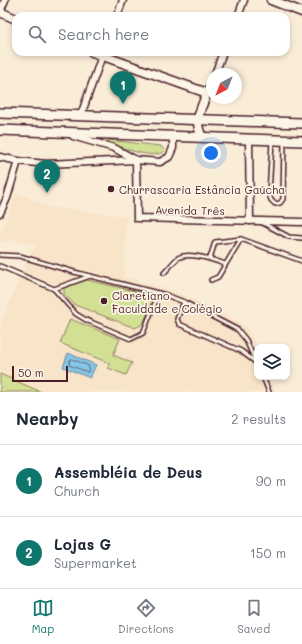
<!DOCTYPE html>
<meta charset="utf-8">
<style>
:root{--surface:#fff;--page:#f2f2f3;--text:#1f2937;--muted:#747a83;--line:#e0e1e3;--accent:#0f766e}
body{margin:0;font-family:Mali,sans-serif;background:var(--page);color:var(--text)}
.controls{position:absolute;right:12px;bottom:12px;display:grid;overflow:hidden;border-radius:8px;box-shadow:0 2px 6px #0003}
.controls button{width:36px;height:36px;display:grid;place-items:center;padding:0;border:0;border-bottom:1px solid var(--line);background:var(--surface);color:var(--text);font:20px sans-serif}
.compass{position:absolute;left:206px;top:68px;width:36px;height:36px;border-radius:50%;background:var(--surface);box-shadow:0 2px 6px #0003;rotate:222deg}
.scale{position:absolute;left:12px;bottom:10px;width:56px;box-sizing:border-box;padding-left:4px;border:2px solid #4a1f2b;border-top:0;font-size:11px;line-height:14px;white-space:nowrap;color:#4a1f2b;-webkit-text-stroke:3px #fcf5e5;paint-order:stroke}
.you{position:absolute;left:211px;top:153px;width:14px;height:14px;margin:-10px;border:3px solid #fff;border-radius:50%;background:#1a73e8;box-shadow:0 0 0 6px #1a73e833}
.badge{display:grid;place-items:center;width:26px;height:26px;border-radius:50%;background:var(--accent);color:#fff;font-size:13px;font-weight:700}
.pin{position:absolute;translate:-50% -33px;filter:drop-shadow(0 1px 2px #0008)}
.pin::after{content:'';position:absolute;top:21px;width:14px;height:12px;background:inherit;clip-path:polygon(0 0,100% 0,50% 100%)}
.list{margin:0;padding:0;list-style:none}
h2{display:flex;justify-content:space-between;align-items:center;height:52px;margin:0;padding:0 16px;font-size:17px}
h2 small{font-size:13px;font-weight:400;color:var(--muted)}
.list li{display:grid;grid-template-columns:26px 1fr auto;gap:12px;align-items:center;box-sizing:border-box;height:72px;padding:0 16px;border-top:1px solid var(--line)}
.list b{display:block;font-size:15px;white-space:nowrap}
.list p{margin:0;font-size:13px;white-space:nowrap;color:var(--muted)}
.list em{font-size:13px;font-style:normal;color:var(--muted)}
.icon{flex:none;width:22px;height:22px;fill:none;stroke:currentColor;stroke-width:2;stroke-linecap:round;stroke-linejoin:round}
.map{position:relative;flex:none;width:302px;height:392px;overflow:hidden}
.search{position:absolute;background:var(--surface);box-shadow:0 2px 6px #0003;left:12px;right:12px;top:12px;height:44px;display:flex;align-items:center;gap:10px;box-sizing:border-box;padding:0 14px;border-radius:12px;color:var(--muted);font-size:15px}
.sheet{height:196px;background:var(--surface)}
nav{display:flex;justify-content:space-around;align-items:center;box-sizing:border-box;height:56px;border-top:1px solid var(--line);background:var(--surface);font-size:11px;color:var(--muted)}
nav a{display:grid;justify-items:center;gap:2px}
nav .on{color:var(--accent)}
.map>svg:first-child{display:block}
.built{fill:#f8e4c8}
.green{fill:#d2e094;stroke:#8e8060}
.water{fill:#85c7e6;stroke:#6d849b}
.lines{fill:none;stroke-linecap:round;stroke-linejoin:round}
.shore{stroke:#626276;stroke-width:1}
.service-casing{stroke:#4a1f2b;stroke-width:6}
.minor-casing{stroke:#4a1f2b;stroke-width:9}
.secondary-casing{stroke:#4a1f2b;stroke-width:11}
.primary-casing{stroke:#4a1f2b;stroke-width:12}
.service{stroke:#fcf5e5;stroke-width:3}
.minor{stroke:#fcf5e5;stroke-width:6}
.secondary{stroke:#fcf5e5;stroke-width:8}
.primary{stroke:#fcf5e5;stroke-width:9}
.poi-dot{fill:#4a1f2b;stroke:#fcf5e5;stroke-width:1.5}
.labels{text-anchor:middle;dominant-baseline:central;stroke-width:3.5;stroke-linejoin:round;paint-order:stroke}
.poi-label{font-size:11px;fill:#4a1f2b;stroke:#fcf5e5;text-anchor:start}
.street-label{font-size:11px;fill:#4a1f2b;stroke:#fcf5e5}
</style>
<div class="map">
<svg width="302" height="392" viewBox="0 0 302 392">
<rect width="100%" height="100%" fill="#faedd8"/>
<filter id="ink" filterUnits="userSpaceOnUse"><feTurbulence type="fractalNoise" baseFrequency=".025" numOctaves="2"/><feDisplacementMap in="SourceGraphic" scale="8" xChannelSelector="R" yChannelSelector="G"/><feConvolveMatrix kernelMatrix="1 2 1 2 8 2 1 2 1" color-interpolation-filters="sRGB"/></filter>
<g filter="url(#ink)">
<!-- built -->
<polygon class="built" points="17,192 48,207 127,216 124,277 172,290 236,320 248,330 257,348 257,377 269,377 276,392 0,392 0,325 28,258 35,245 12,240 0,242 0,234"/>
<!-- green -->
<g class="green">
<path d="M108,140L161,146L165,151C152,161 123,147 108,143Z"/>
<polygon points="87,280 151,295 153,301 143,324 135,328 75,305 64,294 64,288"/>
<polygon points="70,319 120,339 113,355 132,363 126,375 108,368 109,363 60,343"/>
<polygon points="0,374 41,392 0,392"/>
</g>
<!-- water -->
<polygon class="water" points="68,353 96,365 90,378 63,367"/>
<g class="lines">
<!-- shore -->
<polygon class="shore" points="72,359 89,366 88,372 69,365 70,360"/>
<defs>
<g id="service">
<polyline points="272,141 269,194 271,200 275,204 280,203 283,199 284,141"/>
<polyline points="261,222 289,237 302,238"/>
<polyline points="0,255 20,256 74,272 166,295 184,302 238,330 246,340 257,365"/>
<polyline points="210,258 215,242 241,239 302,261"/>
<polyline points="0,266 54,289 76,314 86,320 131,339 143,333 159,293"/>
<path d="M164,273C169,268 173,262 178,258C189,251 214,260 225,264"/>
<polyline points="211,280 218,277 241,239"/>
<polyline points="54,289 90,276"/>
<polyline points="184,302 177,319 179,324 241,351 254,361"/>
<polyline points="263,377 269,392"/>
</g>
<g id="minor">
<polyline points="0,12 5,0"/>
<polyline points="117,16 123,0"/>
<polyline points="238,16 244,0"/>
<polyline points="215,74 223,52"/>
<polyline points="207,93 212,81"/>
<polyline points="81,115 103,53"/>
<polyline points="73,136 114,148 136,160 137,218 302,222"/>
<polyline points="249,139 250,221"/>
<polyline points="0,157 18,161 46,164 136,160 160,162 169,157 173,148 173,136"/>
<polyline points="0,213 7,198 18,161"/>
</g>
<g id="secondary">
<polyline points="271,0 302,12"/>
<polyline points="0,12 16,19"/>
<path d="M92,52L207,93C201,110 193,119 202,137"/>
</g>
<g id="primary">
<polyline points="0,113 302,123"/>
<polyline points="0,130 302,141"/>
</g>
</defs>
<!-- service casing -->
<use href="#service" class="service-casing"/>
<!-- minor casing -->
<use href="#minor" class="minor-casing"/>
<!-- secondary casing -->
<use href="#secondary" class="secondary-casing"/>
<!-- primary casing -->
<use href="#primary" class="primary-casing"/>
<!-- service -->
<use href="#service" class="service"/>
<!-- minor -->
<use href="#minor" class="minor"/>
<!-- secondary -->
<use href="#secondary" class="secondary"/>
<!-- primary -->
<use href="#primary" class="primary"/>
</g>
</g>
<!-- markers -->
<g class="poi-dot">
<circle cx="111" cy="189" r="4"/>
<circle cx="104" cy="301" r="4"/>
</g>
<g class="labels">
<!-- poi labels -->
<g class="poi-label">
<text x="119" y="189">Churrascaria Estância Gaúcha</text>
<text x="112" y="295">Claretiano<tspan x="112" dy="13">Faculdade e Colégio</tspan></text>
</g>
<!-- street labels -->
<g class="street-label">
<text transform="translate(190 210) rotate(1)">Avenida Três</text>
</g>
</g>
</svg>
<div class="controls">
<button><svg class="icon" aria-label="layers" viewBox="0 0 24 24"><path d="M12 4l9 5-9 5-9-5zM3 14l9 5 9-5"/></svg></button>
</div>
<svg class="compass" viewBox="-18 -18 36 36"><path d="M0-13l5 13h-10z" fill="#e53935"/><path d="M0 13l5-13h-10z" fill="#747a83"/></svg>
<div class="scale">50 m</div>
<div class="you"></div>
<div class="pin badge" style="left:123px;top:104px">1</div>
<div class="pin badge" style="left:47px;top:193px">2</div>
<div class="search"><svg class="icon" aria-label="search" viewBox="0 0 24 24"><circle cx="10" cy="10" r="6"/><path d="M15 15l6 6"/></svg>Search here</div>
</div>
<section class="sheet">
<h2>Nearby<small>2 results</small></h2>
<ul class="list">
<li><span class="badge">1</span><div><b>Assembléia de Deus</b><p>Church</p></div><em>90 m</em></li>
<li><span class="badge">2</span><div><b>Lojas G</b><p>Supermarket</p></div><em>150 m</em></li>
</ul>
</section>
<nav>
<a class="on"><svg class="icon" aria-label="map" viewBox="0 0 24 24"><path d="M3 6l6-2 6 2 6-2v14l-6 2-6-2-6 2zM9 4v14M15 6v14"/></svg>Map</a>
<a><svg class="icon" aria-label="directions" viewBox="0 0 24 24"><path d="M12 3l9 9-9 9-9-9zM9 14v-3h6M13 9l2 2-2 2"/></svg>Directions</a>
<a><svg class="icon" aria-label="saved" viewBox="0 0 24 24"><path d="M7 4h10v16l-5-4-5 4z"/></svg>Saved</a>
</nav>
